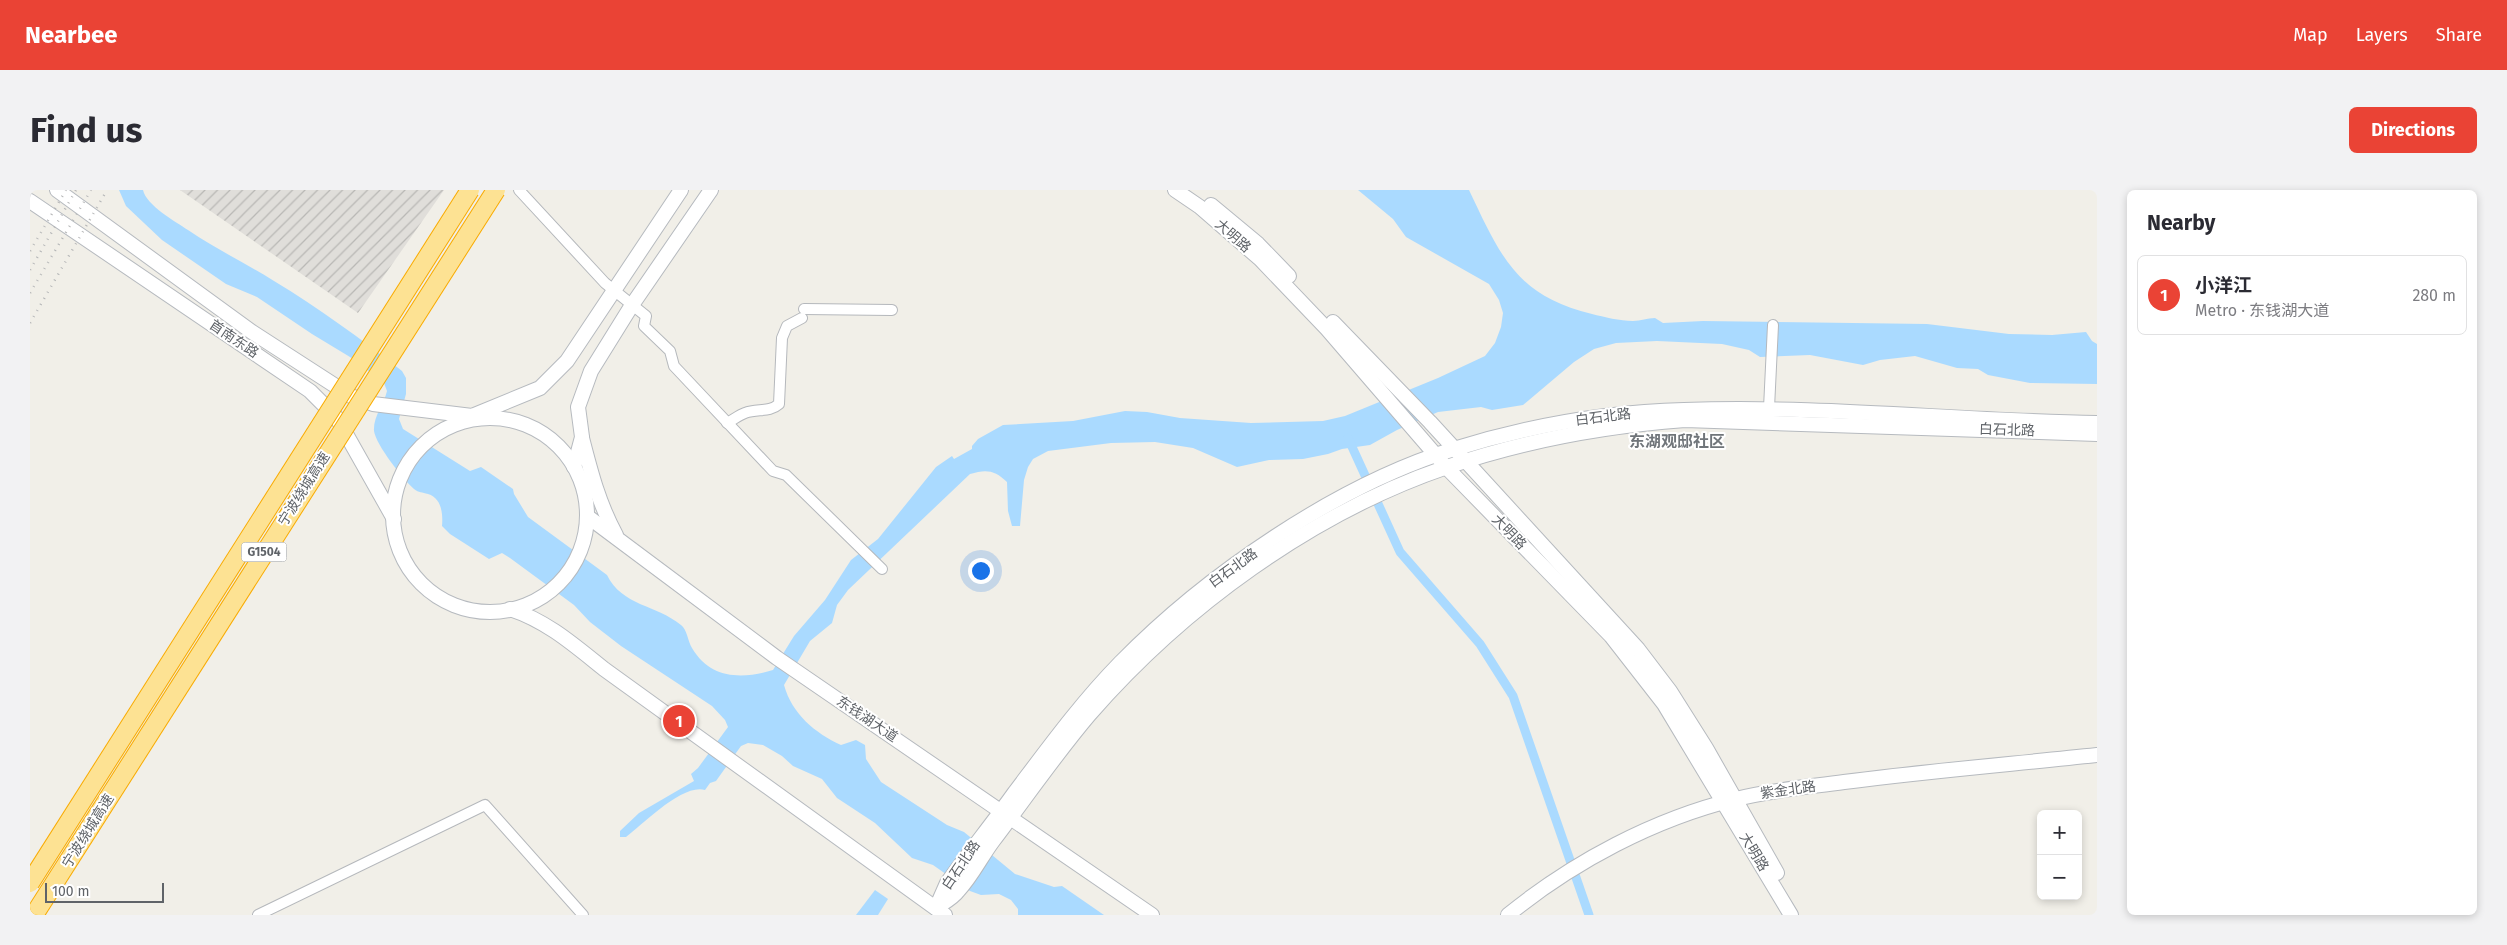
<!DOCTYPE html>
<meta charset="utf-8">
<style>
:root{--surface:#fff;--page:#f2f2f3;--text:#2b2b33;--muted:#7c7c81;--line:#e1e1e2;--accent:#ea4335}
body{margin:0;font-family:"Fira Sans","Noto Sans SC",sans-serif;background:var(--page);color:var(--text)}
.controls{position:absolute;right:15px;bottom:15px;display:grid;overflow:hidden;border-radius:8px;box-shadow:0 2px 8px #0003}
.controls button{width:45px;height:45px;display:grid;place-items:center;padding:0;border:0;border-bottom:1px solid var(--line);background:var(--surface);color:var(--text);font:25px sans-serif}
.scale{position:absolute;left:15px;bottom:12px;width:119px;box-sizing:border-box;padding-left:5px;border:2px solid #5f6368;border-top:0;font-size:14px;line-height:18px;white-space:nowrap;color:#5f6368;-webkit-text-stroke:4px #fff;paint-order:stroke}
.you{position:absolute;left:950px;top:380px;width:18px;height:18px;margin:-12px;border:4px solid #fff;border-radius:50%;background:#1a73e8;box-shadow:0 0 0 8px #1a73e833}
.badge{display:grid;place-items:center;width:32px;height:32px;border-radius:50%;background:var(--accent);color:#fff;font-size:16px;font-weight:700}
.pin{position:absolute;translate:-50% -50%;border:2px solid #fff;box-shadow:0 1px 5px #0006}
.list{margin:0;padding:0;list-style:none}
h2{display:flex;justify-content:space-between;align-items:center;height:65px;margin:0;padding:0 20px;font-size:21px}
h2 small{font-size:16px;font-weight:400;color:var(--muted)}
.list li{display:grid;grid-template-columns:32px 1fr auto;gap:15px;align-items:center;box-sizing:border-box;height:80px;margin:0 10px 10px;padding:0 10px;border:1px solid var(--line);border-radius:8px}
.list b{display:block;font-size:19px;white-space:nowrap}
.list p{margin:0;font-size:16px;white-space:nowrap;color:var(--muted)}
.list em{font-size:16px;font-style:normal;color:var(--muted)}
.map{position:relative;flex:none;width:2067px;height:725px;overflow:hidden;border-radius:8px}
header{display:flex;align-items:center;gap:30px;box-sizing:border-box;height:70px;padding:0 25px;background:var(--accent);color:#fff}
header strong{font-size:24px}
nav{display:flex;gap:28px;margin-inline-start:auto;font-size:18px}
.intro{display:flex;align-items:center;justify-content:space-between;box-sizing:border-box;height:120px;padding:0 30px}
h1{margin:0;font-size:35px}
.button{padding:12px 22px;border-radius:8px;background:var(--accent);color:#fff;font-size:18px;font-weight:700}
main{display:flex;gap:30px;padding:0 30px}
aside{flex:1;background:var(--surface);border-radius:8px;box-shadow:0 2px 8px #0003}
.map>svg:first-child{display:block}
.industrial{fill:url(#industrial-furrows)}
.water{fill:#aadaff}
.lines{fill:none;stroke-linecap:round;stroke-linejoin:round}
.canal{stroke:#aadaff;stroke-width:9}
.street-casing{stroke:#b5b8bc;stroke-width:12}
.secondary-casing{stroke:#b6babf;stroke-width:16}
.street{stroke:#fff;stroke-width:10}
.secondary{stroke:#fff;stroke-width:14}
.rail{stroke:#b6b7b8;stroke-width:2.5;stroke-dasharray:1 6;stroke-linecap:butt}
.highway-bridge-casing{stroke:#f9ab00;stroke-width:20;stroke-linecap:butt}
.highway-bridge{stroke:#fde293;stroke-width:18}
.labels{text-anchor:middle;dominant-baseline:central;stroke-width:4;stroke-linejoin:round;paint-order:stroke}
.shield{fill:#fff;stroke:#8f9295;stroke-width:1}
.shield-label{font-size:12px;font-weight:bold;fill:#5f6368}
.street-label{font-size:14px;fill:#5f6368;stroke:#fff}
.quarter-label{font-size:16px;font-weight:bold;fill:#70757a;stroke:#fff}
</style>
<header>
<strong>Nearbee</strong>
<nav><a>Map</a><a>Layers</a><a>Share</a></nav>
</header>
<div class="intro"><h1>Find us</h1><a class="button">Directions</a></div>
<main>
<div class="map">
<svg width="2067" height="725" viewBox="0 0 2067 725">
<defs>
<pattern id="industrial-furrows" width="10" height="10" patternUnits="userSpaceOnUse" patternTransform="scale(1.25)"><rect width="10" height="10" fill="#e0deda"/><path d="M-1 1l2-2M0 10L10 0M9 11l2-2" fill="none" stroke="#b9b8b5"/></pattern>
</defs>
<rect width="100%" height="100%" fill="#f1efe8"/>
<!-- industrial -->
<polygon class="industrial" points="150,0 414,0 328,123"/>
<!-- water -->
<g class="water">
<path d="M89,0H113C116,15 146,32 158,40C186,59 215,73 244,91C289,118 331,149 372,181L376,188V204L369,229L373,239L440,281L451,277L483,299L484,304L498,327L577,385C592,416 627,415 651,435C657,439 658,452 662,458C681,490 713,489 743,480L764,446L795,410L821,370L848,349L906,277L922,266L924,269L942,259V256L948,249L973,235L1043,231L1095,221L1117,222L1150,228L1221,233L1293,231L1315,226L1408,188L1455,166L1465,153L1471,137L1473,123L1469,110L1459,94L1376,47L1363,29L1328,0H1439C1470,65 1486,106 1562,124C1574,127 1590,131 1603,131C1611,131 1617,128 1625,128L1633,133L1673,131L1897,134L1979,144L2022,145L2056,142L2062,151L2067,154V194L2000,193L1958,185L1948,179L1927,178L1885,166L1850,170L1833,175L1780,165L1730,167L1719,160L1692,154L1627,151L1586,153L1564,159L1544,172L1493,215L1462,220L1451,217L1408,222L1367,240L1340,255L1312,259L1298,264L1273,269L1239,270L1207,277L1163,258L1125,252L1081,253L1018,261L1003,269L998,277L994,290L990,336H982L978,321L977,292C965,280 956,279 940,284L818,400L807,415L802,433L780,451L754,495C762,524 785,543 811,555L826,550L835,555L836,569L851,592L917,635L934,642L985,684L1024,697L1032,696L1074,725H988V719L981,710L969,704L951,705L940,701L903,675L882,668L845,633L807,608L792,589L763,576L752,566L733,555L718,553L711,556L686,591L680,593L675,600C653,593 613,634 596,647H590V641L609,623L664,591L661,584L668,578L698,537L695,530L682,516L591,456L560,432L544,415L480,368L472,363L459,369L420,344L412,336C413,325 412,308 398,304C392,302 389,303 384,299C373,289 346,255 344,241C343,227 354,214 357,201L354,193L320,167L282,144L227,107L196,94L132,50L96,16Z"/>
<polygon points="845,700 858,709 848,725 826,725"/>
</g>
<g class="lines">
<!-- canal -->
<polyline class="canal" points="1318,248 1370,362 1450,454 1483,506 1559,725"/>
<defs>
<g id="street">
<polyline points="489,0 575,93 616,126 614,136 640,161 644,176 743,281 756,285 852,379"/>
<polyline points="774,119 862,120"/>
<polyline points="1739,218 1743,135"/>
<path d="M697,233C703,230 709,225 715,223C727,218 739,223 749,214L752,148L757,136L772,128"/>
<polyline points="228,725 455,615 553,725"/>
</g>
<g id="secondary">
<polyline points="27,0 222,142 321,206 343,214 442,226 510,198 537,171 651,0"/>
<polyline points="1145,0 1170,17 1230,69 1297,139 1416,277 1581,446 1634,514 1761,725"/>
<polyline points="0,11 280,201 307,228 364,329"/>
<polyline points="1181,15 1228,54 1259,86"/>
<polyline points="1303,132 1400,232 1608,459 1640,501 1676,558 1747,683"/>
<circle cx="460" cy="325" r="97"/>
<path d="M552,248C561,283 569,314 586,345"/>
<polyline points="544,277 552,247 548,217 561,181 602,115 681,0"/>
<polyline points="557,326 747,468 1122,725"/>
<path d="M480,419C517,431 544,455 574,479L915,725"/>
<path d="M906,718L917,693C939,662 963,633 985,602C1019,557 1051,513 1090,473C1176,385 1307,295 1424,259C1498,236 1577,222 1654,220C1792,215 1929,231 2067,233"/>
<path d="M906,718C913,713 923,708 928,701C942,686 951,667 963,651C995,609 1025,565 1059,525C1153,417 1282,323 1417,277C1493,251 1575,236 1655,230L2067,244"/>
<path d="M1478,725C1543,672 1624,629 1706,609C1741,600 1778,597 1814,592C1898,581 1983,574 2067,565"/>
</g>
</defs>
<!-- street casing -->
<use href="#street" class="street-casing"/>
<!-- secondary casing -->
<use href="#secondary" class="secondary-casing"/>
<!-- street -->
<use href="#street" class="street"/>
<!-- secondary -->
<use href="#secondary" class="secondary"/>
<!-- rail -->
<g class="rail">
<polyline points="0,61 36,0"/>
<polyline points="0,80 46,0"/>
<polyline points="0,103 61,0"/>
<polyline points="0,133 77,0"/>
</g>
<defs>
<g id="highway-bridge">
<polyline points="0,693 440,0"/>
<polyline points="4,725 466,0"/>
</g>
</defs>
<!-- highway-bridge casing -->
<use href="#highway-bridge" class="highway-bridge-casing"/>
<!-- highway-bridge -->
<use href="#highway-bridge" class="highway-bridge"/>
</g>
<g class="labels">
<!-- shield labels -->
<rect class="shield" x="211.5" y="352.5" width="45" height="19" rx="4"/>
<g class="shield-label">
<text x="234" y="362">G1504</text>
</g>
<!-- street labels -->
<g class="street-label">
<text transform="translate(1203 46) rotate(41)">大明路</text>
<text transform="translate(204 149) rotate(34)">首南东路</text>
<text transform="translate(1573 227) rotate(-7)">白石北路</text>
<text transform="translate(1977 240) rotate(2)">白石北路</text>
<text transform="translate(274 299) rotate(-58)">宁波绕城高速</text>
<text transform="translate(1479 342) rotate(46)">大明路</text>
<text transform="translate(1203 378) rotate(-36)">白石北路</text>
<text transform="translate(837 529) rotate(34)">东钱湖大道</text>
<text transform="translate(1758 600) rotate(-8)">紫金北路</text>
<text transform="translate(58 641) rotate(-58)">宁波绕城高速</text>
<text transform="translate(1724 662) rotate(59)">大明路</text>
<text transform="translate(931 675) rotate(-56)">白石北路</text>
</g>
<!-- quarter labels -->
<g class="quarter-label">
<text x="1647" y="251">东湖观邸社区</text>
</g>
</g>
</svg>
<div class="controls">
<button>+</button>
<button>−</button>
</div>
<div class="scale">100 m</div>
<div class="you"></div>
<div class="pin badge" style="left:649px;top:531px">1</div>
</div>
<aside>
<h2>Nearby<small></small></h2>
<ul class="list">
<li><span class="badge">1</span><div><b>小洋江</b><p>Metro · 东钱湖大道</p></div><em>280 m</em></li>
</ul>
</aside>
</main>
